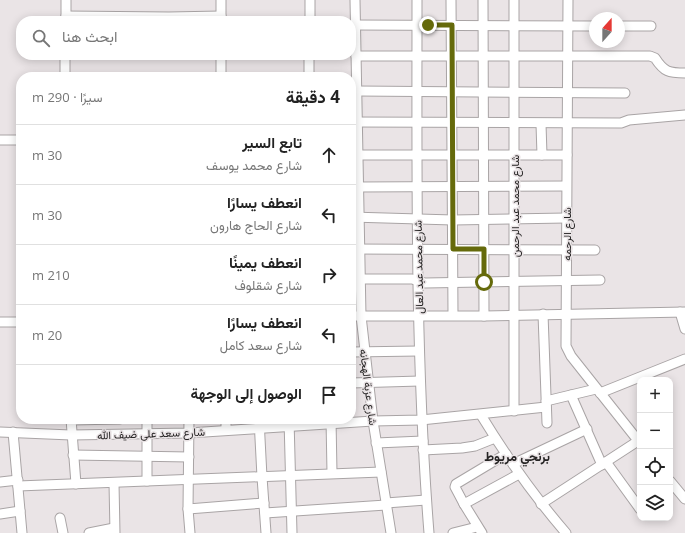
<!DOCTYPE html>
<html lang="ar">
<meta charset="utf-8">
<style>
:root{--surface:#fff;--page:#f6f6f6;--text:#222;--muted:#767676;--line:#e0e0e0}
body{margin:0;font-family:"Open Sans",Vazirmatn,sans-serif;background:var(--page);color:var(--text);direction:rtl}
.controls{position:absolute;right:12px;bottom:12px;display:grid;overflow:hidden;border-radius:8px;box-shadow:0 2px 10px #0003}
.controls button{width:36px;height:36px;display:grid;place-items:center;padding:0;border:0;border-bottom:1px solid var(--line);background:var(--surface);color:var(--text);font:20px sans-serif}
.compass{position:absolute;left:589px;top:12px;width:36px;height:36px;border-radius:50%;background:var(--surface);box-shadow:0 2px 10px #0003;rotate:21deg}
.stop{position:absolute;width:12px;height:12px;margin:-9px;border:3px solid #656a0b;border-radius:50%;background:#fff}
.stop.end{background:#656a0b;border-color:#fff;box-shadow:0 1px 4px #0008}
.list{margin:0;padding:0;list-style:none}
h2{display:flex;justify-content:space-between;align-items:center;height:52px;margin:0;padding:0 16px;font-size:17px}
h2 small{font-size:13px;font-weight:400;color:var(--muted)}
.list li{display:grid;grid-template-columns:26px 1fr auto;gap:12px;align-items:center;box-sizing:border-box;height:60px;padding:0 16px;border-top:1px solid var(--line)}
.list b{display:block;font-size:15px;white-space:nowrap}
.list p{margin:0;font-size:13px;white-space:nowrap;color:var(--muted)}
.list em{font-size:13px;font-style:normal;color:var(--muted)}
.icon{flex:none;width:22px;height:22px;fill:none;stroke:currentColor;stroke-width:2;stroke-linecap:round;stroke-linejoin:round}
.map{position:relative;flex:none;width:685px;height:533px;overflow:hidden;direction:ltr}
.search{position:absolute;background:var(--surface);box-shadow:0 2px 10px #0003;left:16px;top:16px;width:340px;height:44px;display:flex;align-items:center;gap:10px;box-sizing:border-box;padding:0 14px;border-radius:16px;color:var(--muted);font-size:15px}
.panel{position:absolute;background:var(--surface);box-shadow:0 2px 10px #0003;left:16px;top:72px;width:340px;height:352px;border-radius:16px;direction:rtl}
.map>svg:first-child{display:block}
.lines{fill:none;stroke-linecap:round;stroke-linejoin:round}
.minor-casing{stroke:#a9a4a5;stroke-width:11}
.minor{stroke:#fff;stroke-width:9}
.route{stroke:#656a0b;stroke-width:5}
.labels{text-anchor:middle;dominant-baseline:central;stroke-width:3;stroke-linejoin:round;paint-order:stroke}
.street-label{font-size:11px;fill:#262424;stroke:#eae4e6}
.quarter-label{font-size:13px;font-weight:bold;fill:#262424;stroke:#eae4e6}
</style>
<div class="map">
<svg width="685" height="533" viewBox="0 0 685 533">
<rect width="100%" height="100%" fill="#eae4e6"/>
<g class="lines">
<defs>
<g id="minor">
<polyline points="355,0 361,316 373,421 391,533"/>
<path d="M417,0C417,178 415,356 429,533"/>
<polyline points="451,0 453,315"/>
<polyline points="483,0 484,316"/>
<polyline points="568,0 566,346 571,356 640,443"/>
<polyline points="66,16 169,17 221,16"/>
<polyline points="66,21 66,0"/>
<polyline points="221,21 221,0"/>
<polyline points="310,21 310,0"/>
<polyline points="355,25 595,26"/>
<polyline points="619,26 651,26"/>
<path d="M356,56H650L655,58C664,72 669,73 685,73"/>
<polyline points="65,77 65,55"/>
<polyline points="221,77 221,55"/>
<polyline points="309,77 309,55"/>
<polyline points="357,91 625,93"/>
<polyline points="351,122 621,123 629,120 685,115"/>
<polyline points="541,124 542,155"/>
<polyline points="0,140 21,140"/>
<polyline points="358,155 567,155"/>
<polyline points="358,187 566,186"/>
<polyline points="351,217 453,220 566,218"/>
<polyline points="351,249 595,250"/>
<polyline points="351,279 412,279 425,283 600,280"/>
<polyline points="680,312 685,329"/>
<polyline points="543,314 547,423"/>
<polyline points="351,316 484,316 685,312"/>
<polyline points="0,322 21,322"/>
<polyline points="351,352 419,351"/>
<polyline points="351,383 420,381"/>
<polyline points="600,393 685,359"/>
<polyline points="571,395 602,465"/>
<polyline points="546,401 596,389"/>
<polyline points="514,411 514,0"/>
<path d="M481,415C506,456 534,496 566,533"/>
<polyline points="71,419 76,484"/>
<polyline points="147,419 147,481"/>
<polyline points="189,419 188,509 190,533"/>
<polyline points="226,419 226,430"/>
<polyline points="259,419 262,477 266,533"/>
<polyline points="289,419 292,533"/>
<polyline points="331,419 332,473"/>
<polyline points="71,420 120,419"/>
<polyline points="0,432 71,435 189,433 373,421 421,420 546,407"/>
<polyline points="13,432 22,533"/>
<polyline points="376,443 423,441"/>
<polyline points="423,450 462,448 475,446 495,438"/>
<polyline points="73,455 189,457"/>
<polyline points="606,462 640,509"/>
<polyline points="513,464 587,429"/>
<polyline points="670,481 685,499"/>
<polyline points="0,482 18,480"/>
<polyline points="114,483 115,533"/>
<polyline points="18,486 381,472"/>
<polyline points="386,503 426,500"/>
<polyline points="464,504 519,474"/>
<polyline points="541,504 638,441"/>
<polyline points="188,509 264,503"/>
<polyline points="265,513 386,505"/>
<polyline points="0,514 20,511"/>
<polyline points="60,518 63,533"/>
<polyline points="89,533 114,528"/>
<polyline points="453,533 477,527"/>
<polyline points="482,533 464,504 455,487 456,484 506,454"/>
</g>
</defs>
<!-- minor casing -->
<use href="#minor" class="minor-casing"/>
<!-- minor -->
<use href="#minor" class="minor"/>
</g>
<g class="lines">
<!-- route -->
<polyline class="route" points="428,25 452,25 453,249 484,249 484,282"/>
</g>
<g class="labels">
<!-- street labels -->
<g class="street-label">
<text transform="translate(514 206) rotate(-90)">شارع محمد عبد الرحمن</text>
<text transform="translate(566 234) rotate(-90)">شارع الرحمه</text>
<text transform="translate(418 267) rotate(-91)">شارع محمد عبد العال</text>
<text transform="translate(369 387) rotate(83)">شارع عزبة الهجانه</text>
<text transform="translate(151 433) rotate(-2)">شارع سعد على ضيف الله</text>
</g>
<!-- quarter labels -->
<g class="quarter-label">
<text x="517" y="456">برنجي مريوط</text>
</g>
</g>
</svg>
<div class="controls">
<button>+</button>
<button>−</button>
<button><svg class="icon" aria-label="locate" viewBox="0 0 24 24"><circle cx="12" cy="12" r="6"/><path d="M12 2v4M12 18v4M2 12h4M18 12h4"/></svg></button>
<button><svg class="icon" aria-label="layers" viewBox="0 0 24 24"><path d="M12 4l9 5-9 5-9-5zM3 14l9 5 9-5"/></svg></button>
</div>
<svg class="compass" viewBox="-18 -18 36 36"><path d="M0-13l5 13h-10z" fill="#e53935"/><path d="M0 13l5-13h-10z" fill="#767676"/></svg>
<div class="stop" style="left:484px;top:282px"></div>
<div class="stop end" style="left:428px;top:25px"></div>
<div class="search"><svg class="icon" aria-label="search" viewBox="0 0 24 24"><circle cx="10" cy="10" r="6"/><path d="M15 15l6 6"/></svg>ابحث هنا</div>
<section class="panel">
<h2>4 دقيقة<small>سيرًا · 290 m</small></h2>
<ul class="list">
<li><svg class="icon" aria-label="ahead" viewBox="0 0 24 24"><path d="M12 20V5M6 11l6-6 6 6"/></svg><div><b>تابع السير</b><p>شارع محمد يوسف</p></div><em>30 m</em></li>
<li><svg class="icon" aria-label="left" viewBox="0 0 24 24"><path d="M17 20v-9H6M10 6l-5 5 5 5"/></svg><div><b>انعطف يسارًا</b><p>شارع الحاج هارون</p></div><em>30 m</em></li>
<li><svg class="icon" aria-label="right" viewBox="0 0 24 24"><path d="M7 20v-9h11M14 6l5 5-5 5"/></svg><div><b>انعطف يمينًا</b><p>شارع شقلوف</p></div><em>210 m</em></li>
<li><svg class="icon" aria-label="left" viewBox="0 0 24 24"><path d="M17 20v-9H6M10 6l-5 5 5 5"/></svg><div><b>انعطف يسارًا</b><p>شارع سعد كامل</p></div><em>20 m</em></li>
<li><svg class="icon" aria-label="arrive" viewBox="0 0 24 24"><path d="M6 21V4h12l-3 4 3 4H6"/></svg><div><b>الوصول إلى الوجهة</b></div></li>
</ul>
</section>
</div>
